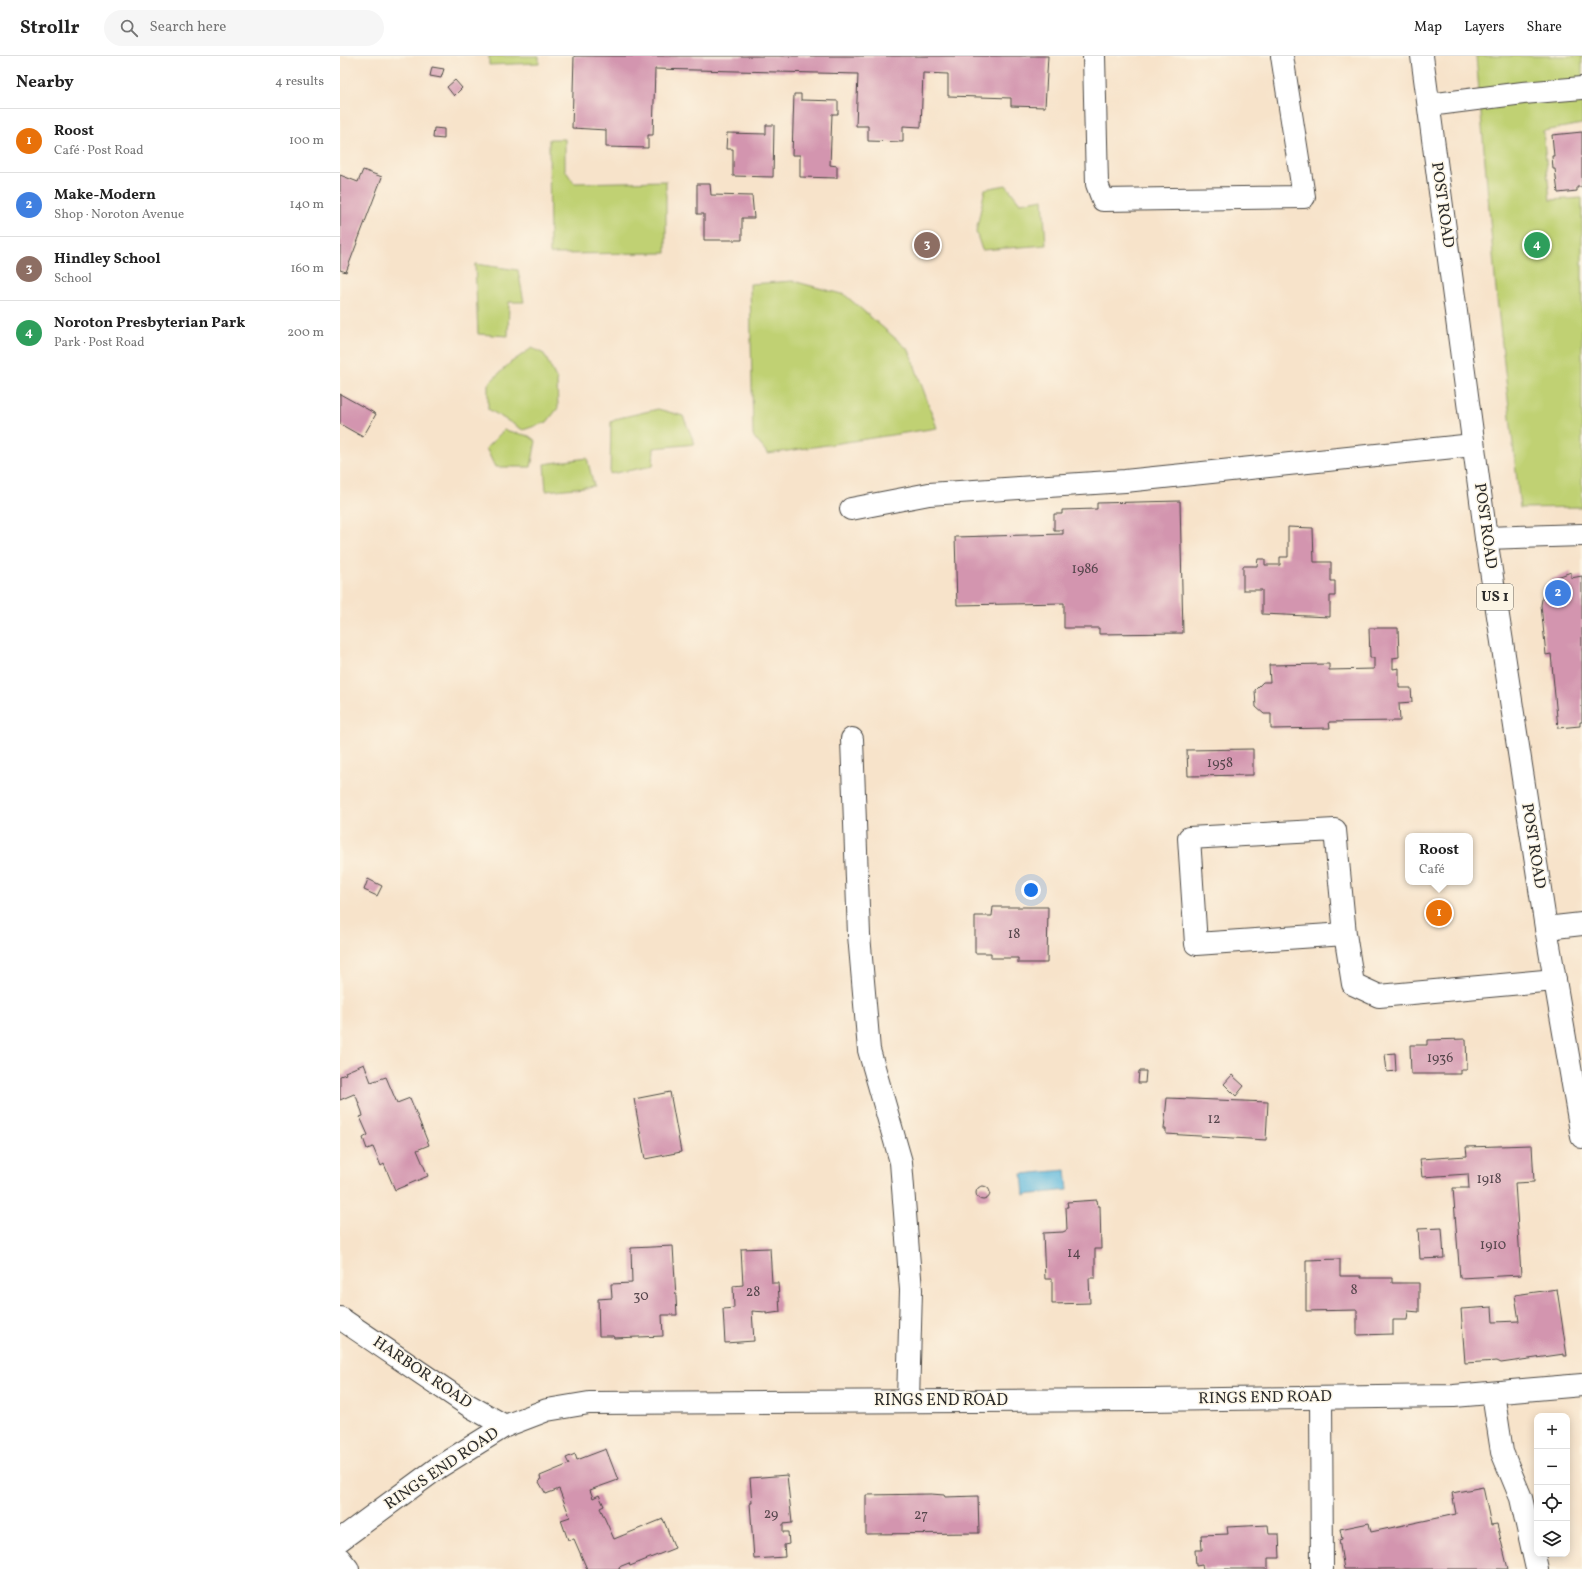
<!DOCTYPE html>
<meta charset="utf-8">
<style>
:root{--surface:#fff;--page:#f6f6f6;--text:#222;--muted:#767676;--line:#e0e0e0;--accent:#111827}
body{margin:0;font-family:Vollkorn,serif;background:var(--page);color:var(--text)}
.controls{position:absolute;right:12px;bottom:12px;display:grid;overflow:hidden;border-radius:8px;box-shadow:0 2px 10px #0003}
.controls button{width:36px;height:36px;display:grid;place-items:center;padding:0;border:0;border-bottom:1px solid var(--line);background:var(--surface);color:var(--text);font:20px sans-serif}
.you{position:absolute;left:691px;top:834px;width:14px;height:14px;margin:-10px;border:3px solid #fff;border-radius:50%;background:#1a73e8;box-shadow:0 0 0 6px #1a73e833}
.badge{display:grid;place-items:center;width:26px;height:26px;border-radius:50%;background:var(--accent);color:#fff;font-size:13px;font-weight:700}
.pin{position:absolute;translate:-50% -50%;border:2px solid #fff;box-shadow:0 1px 4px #0006}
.popup{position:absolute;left:1065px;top:777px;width:68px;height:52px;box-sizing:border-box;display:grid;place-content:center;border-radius:8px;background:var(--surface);filter:drop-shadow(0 1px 3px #0005);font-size:13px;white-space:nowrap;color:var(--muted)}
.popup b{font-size:15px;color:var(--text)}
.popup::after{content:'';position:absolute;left:50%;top:100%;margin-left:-8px;border:8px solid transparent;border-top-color:var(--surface)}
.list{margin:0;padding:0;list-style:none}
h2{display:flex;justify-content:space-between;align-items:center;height:52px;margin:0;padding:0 16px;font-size:17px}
h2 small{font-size:13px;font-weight:400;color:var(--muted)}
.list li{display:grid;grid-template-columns:26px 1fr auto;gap:12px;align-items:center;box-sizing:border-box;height:64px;padding:0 16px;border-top:1px solid var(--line)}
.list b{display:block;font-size:15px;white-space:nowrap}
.list p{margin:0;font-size:13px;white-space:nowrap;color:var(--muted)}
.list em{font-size:13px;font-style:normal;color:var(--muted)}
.icon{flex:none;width:22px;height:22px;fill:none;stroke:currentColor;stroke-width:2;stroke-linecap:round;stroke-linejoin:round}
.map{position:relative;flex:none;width:1242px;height:1513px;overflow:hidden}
header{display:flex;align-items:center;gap:24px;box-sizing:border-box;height:56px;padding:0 20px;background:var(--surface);border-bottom:1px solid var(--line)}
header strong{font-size:19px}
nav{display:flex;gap:22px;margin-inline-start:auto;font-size:14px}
.search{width:280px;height:36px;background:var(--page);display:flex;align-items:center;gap:10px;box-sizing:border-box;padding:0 14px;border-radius:22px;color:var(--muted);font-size:15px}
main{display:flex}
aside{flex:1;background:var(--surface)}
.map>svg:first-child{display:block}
.green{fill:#c0d173;stroke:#767e4f}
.water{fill:#60bade;stroke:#467284}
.building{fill:#d395af}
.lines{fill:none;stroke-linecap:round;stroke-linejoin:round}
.minor-casing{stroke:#4a4743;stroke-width:24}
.major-casing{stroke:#4a4743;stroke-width:24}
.minor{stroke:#fff;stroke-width:22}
.major{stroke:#fff;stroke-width:22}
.labels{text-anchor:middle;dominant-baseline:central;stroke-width:3;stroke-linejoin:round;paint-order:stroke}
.number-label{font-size:14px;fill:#55464c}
.shield{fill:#fcf5e5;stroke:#6a6863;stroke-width:1}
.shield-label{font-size:15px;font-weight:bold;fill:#2b2b2b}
.street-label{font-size:16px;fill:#2b2b2b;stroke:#fcf5e5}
</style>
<header>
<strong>Strollr</strong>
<div class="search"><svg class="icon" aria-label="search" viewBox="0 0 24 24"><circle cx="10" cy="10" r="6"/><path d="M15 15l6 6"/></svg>Search here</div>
<nav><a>Map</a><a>Layers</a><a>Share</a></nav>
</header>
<main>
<aside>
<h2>Nearby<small>4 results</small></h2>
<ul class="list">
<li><span class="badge" style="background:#e8710a">1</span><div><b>Roost</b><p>Café · Post Road</p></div><em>100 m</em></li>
<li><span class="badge" style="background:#3f7fe0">2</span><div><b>Make-Modern</b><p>Shop · Noroton Avenue</p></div><em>140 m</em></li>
<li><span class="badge" style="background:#8d6e63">3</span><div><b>Hindley School</b><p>School</p></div><em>160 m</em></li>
<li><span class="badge" style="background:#2e9e5b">4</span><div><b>Noroton Presbyterian Park</b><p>Park · Post Road</p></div><em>200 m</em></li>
</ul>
</aside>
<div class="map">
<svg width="1242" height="1513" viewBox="0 0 1242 1513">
<rect width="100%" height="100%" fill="#fcf5e5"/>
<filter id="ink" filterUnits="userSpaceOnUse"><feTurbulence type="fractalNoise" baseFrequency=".025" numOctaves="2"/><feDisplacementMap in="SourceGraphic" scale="8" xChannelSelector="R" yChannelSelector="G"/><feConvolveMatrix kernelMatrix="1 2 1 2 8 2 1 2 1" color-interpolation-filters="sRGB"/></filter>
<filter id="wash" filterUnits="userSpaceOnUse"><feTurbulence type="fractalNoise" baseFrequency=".012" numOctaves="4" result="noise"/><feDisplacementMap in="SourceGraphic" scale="16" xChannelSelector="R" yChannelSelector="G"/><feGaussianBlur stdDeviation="0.9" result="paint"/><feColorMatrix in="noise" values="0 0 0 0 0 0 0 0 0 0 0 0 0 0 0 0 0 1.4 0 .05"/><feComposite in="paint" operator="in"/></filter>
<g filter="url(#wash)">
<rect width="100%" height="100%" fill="#f7e3ca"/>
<!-- green -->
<g class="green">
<polygon points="149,0 199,0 199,7 149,9"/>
<polygon points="1136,0 1242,0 1242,68 1203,75 1210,144 1242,142 1242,451 1180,452 1156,234"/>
<polygon points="209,83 225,83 225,114 234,127 326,125 326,197 210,198"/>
<polygon points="666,129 680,147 703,143 706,189 642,194 636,176 645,133"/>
<polygon points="135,208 178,214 184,246 169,246 168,280 138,278"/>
<polygon points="453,225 505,239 569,294 597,372 428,398 413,380 410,228"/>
<polygon points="192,292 204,298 217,324 218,352 207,366 183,374 148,353 148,328 170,307"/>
<polygon points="318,353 343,360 355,388 314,392 313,410 270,418 271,366 279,362"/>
<polygon points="164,374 189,380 196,385 191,411 155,411 146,392"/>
<polygon points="247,402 254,430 206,435 204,408"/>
</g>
<!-- water -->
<polygon class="water" points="726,1114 728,1134 684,1139 682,1118"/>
<g id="blocks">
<!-- building -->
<g class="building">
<polygon points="234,0 708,0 705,51 671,50 671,42 608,40 608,18 583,17 581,71 563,70 563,86 528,85 528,70 516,70 518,18 315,13 313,79 308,79 308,92 266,91 266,74 232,72"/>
<polygon points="92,11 104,13 101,22 90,20"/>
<polygon points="115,24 122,32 114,40 107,31"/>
<polygon points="454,38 461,38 461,44 498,45 498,58 492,58 490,109 497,110 497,122 460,121 460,99 452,99"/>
<polygon points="426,69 434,69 433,121 393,120 393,93 386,93 387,77 426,78"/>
<polygon points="94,72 104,73 104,83 93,82"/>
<polygon points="1242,76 1242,131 1237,131 1237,135 1218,137 1215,113 1213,113 1212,100 1214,100 1212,79"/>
<polygon points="23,114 42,121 6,216 0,214 0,119 18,126"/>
<polygon points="357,128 370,128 371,139 412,140 414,162 402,162 402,184 364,184 364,158 357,158"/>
<polygon points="0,338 36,358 23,381 0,368"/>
<polygon points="840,445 843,577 759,578 759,572 724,572 724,547 617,549 615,481 723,478 723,474 714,474 714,458 722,458 722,454 757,453 757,447"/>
<polygon points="948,471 973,472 974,506 991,506 991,525 995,525 995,540 990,540 990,561 922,558 922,534 903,534 903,510 917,510 918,503 925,503 925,509 940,509 940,501 948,501"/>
<polygon points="1231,516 1231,522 1242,520 1242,666 1240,666 1240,670 1218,672 1211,598 1206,599 1201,549 1204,532 1212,523"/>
<polygon points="1029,572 1058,572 1059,601 1053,602 1053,613 1059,612 1059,632 1071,632 1072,646 1059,647 1060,665 989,666 990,672 931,673 931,658 924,658 916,651 915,634 923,626 930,626 929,609 989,608 989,614 1034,613 1034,602 1030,602"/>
<polygon points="913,693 913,719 848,720 847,694"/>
<polygon points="28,823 42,830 37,840 24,834"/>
<polygon points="653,851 708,851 707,907 678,907 678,902 651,902 651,897 635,897 635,860 652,860"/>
<polygon points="1126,983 1127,1014 1121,1014 1121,1018 1071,1018 1070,989 1087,989 1087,984"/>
<polygon points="1055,997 1056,1015 1047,1016 1045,998"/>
<polygon points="24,1008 31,1026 46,1021 57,1047 70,1042 89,1089 77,1094 88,1120 55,1134 44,1108 41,1110 33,1091 27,1093 23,1082 28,1079 20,1061 23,1060 22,1056 16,1040 14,1038 0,1044 0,1020 6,1018 5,1016"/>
<polygon points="799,1015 806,1015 805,1027 798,1027"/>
<polygon points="892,1019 904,1030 896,1040 884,1028"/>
<polygon points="330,1036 341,1096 305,1103 294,1043"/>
<polygon points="827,1042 928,1046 926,1084 826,1078 826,1073 824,1073"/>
<polygon points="1192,1089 1194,1126 1175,1127 1181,1219 1120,1222 1113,1132 1129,1132 1128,1118 1082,1121 1080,1103 1127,1100 1126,1091"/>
<circle cx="643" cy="1137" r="7"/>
<polygon points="757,1144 758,1150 760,1150 761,1193 755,1193 755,1222 749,1222 750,1247 712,1248 712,1223 705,1223 703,1177 723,1176 727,1174 726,1151 728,1151 727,1146"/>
<polygon points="1102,1172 1104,1202 1080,1203 1078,1173"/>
<polygon points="333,1190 337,1259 322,1259 323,1280 274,1282 273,1280 259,1280 258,1243 272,1242 271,1228 292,1227 291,1192"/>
<polygon points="430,1192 432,1227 438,1227 440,1256 426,1258 426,1256 412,1255 414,1285 385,1287 383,1253 394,1252 393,1230 403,1229 401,1193"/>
<polygon points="1000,1203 1000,1220 1021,1220 1021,1222 1052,1222 1052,1227 1079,1227 1079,1256 1068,1255 1067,1264 1053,1264 1053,1278 1017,1279 1017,1254 966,1255 966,1204"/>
<polygon points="1217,1233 1227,1300 1224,1300 1224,1298 1161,1307 1157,1305 1125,1307 1121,1253 1152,1251 1153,1266 1179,1265 1175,1239"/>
<polygon points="266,1393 278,1424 250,1434 253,1442 259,1439 264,1450 260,1452 274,1483 323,1463 335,1492 290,1510 289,1507 279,1511 280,1513 247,1513 234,1483 228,1484 221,1464 230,1461 219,1433 206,1438 199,1426 201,1424 200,1420 229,1408 226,1402 235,1398 237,1404"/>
<polygon points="447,1419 452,1467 443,1468 443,1476 448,1476 449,1488 444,1489 445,1501 414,1503 410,1447 412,1447 410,1422"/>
<polygon points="1143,1431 1151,1469 1157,1468 1168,1513 1004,1513 999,1484 1002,1483 1000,1473 1029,1467 1031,1476 1116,1458 1112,1437"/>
<polygon points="591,1438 604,1439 605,1441 638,1440 639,1477 526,1478 526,1439"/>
<polygon points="928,1469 929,1478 939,1478 940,1502 928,1502 928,1513 863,1513 862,1509 856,1510 855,1494 862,1494 861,1479 888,1478 887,1471"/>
</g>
</g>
</g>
<g filter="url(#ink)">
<use href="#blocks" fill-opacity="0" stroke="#4a4743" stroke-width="1"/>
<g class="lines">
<defs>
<g id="minor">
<polyline points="754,0 757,128 763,144 964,141 942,0"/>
<polyline points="1089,49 1183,37 1242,32"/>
<polyline points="511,453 589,438 785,425 1133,389"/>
<polyline points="512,683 519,879 529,994 561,1106 571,1234 568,1345"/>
<polyline points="1206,872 1242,868"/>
<polyline points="1005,878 856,888 849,782 995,774 1005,878 1013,928 1039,940 1215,924"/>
<polyline points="0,1262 128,1349 165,1370"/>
<polyline points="1153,1337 1162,1396 1181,1442 1197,1513"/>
<polyline points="981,1342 982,1513"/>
<polyline points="0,1484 99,1411 165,1370 207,1354 249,1347 807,1344 1114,1340 1242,1329"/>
<polyline points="0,1503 8,1513"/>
</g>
<g id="major">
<polyline points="1082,0 1146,482 1206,872 1242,1081"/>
<polyline points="1146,482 1242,479"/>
</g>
</defs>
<!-- minor casing -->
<use href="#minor" class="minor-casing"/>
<!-- major casing -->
<use href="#major" class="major-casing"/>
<!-- minor -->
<use href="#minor" class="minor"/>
<!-- major -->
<use href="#major" class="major"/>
</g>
</g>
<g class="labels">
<!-- number labels -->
<g class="number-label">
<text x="745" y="513">1986</text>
<text x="880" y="707">1958</text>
<text x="674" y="878">18</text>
<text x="1100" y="1002">1936</text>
<text x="874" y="1063">12</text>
<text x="1149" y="1123">1918</text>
<text x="1153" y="1189">1910</text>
<text x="734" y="1197">14</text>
<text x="1014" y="1234">8</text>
<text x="413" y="1236">28</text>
<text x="301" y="1240">30</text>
<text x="431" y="1458">29</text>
<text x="581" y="1459">27</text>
</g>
<!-- shield labels -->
<rect class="shield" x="1137" y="528" width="36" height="26" rx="3"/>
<g class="shield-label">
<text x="1155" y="541">US 1</text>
</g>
<!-- street labels -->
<g class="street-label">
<text transform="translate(1102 149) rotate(82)">POST ROAD</text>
<text transform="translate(1145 470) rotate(82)">POST ROAD</text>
<text transform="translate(1193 790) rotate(81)">POST ROAD</text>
<text transform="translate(82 1317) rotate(34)">HARBOR ROAD</text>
<text transform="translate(925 1342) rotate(-1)">RINGS END ROAD</text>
<text x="601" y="1345">RINGS END ROAD</text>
<text transform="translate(102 1413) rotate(-34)">RINGS END ROAD</text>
</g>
</g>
</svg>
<div class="controls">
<button>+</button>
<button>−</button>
<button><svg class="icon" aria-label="locate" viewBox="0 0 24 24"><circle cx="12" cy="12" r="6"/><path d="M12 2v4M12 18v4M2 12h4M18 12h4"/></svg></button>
<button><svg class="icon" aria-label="layers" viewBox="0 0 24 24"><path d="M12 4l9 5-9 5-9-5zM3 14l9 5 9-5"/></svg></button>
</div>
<div class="you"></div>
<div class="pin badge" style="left:1099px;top:857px;background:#e8710a">1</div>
<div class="popup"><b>Roost</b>Café</div>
<div class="pin badge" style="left:1218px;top:537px;background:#3f7fe0">2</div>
<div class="pin badge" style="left:587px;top:189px;background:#8d6e63">3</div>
<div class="pin badge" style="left:1197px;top:189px;background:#2e9e5b">4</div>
</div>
</main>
